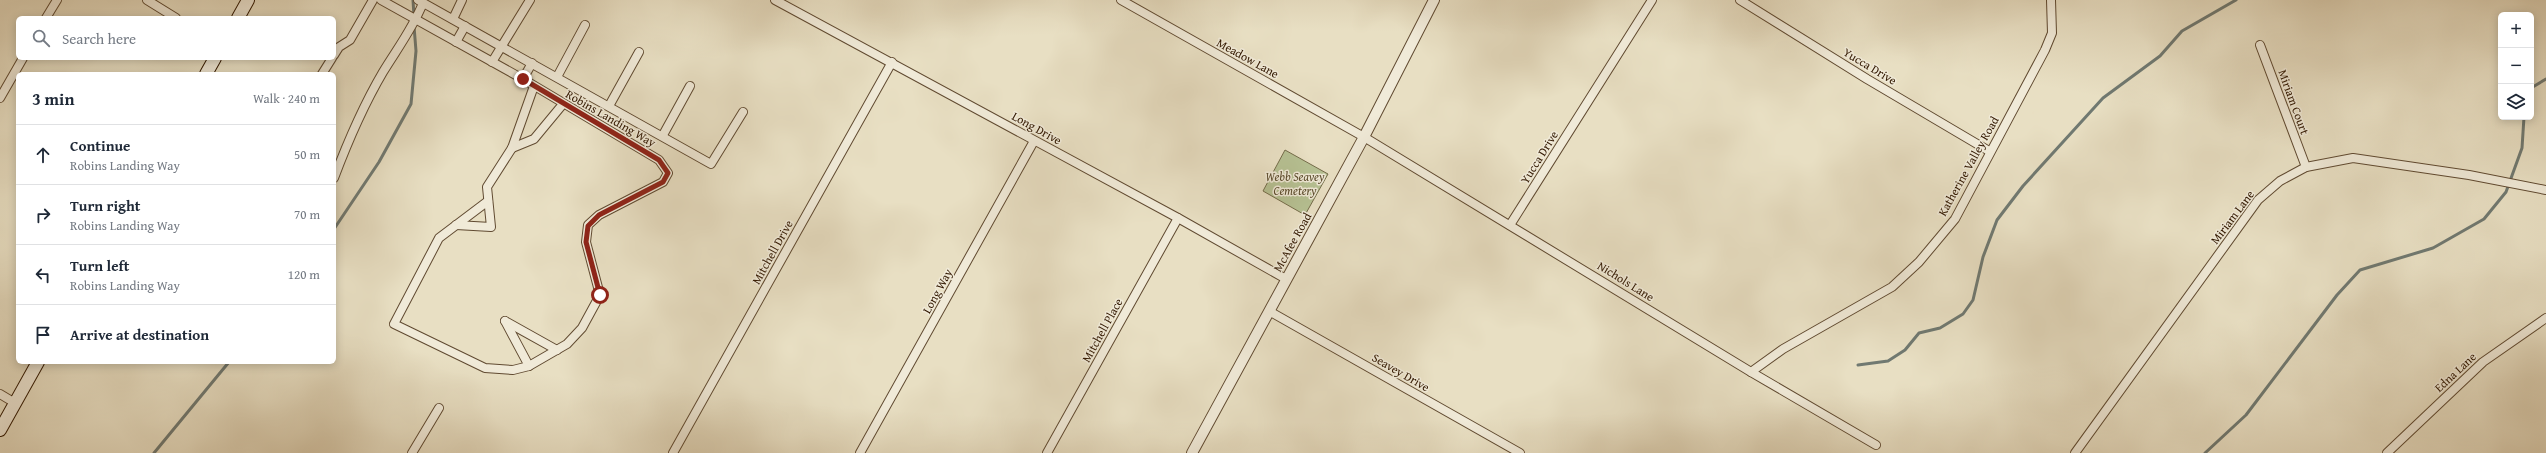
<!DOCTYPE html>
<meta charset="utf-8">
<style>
:root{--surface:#fff;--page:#f2f2f3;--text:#1f2937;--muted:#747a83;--line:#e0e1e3}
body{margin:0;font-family:"Gentium Book Plus",serif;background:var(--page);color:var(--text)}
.controls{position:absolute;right:12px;top:12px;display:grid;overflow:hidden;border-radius:6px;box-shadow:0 2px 10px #0003}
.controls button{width:36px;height:36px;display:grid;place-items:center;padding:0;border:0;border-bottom:1px solid var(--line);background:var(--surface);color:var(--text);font:20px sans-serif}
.stop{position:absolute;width:12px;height:12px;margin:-9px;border:3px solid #8f2418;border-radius:50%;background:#fff}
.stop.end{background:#8f2418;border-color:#fff;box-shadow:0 1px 4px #0008}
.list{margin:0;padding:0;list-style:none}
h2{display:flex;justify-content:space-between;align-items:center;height:52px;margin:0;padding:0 16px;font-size:17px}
h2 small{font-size:13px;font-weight:400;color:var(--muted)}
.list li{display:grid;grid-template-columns:26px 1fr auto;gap:12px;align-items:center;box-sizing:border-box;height:60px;padding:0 16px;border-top:1px solid var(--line)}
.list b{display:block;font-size:15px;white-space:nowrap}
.list p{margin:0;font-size:13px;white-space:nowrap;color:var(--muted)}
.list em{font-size:13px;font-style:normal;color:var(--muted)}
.icon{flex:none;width:22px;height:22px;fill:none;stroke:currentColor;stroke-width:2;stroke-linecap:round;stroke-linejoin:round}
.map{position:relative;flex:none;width:2546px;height:453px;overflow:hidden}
.search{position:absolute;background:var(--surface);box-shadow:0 2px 10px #0003;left:16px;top:16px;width:320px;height:44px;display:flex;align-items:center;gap:10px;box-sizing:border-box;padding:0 14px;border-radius:6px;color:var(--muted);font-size:15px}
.panel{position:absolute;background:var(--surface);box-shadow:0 2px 10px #0003;left:16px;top:72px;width:320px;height:292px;border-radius:6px}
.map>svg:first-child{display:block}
.green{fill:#b6c193;stroke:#746c4a}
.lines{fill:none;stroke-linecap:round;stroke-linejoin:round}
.stream{stroke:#707971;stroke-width:3}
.minor-casing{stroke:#604a31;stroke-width:10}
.tertiary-casing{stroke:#604a31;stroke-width:12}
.secondary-casing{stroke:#321800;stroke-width:14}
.minor{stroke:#f0ead8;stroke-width:8}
.tertiary{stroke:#f0ead8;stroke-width:10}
.secondary{stroke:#f0ead8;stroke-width:12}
.route{stroke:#8f2418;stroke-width:5}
.labels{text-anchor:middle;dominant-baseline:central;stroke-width:3;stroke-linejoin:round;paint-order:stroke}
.street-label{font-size:12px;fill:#321800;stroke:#f0ead8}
.park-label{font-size:12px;font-style:italic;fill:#5a4b2c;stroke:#f0ead8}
</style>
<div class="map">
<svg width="2546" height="453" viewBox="0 0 2546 453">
<rect width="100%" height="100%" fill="#e8dfc3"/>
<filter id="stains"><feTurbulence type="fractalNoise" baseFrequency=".005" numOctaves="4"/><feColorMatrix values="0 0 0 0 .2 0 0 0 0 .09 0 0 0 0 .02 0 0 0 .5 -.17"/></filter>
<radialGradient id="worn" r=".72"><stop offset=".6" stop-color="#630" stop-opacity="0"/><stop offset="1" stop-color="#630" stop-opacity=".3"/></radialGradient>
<!-- green -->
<polygon class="green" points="1285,150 1328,174 1305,215 1263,191"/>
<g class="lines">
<!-- stream -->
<g class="stream">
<polyline points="413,0 414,16"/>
<polyline points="2531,88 2546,79"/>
<polyline points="334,229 379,162 411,104 416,51 414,26"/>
<polyline points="1858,365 1888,361 1905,350 1919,333 1940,328 1963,314 1973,300 1983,257 1997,220 2023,186 2103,98 2160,56 2182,31 2236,0"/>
<polyline points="154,453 229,362"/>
<polyline points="2205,453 2246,415 2337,295 2360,270 2433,248 2484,219 2506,192 2522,148 2524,117"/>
</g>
<defs>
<g id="minor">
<polyline points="147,0 176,18"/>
<polyline points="381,0 523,79 659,160 668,173 663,182 599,215 588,225 586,242 600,295 582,328 567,344 529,366 513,370 485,368 394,324 439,238 488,201"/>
<polyline points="418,0 711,164 743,112"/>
<polyline points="775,0 1178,218 1286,279"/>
<polyline points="1121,0 1364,137 1751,372 1876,445"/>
<polyline points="1740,0 1867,79 1989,151"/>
<polyline points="46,18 57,0"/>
<polyline points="453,19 462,0"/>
<polyline points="456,42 465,26"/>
<polyline points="2260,45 2306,167"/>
<polyline points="334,55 339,47 350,40 373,0"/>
<polyline points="492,62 530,0"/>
<polyline points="322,74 332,58"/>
<polyline points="557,77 585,25"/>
<polyline points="523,79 532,63"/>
<polyline points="0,98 23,58"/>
<polyline points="609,106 639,52"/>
<polyline points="663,135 690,86"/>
<polyline points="512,148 534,139 563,104"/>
<path d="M334,178C348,141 363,106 383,72C397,49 413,28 423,3"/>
<polyline points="456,225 491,227 487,187 512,148 534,86"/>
<polyline points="1510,225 1652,0"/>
<polyline points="1269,311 1520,453"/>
<polyline points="505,321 557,350"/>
<polyline points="505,321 529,366"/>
<polyline points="1751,372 1783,349 1892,287 1919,262 1955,219 2045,50 2052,33 2051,0"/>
<polyline points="0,394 15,403"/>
<polyline points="412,453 439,408"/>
<polyline points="673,453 892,62"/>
<polyline points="860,453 1034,141"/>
<polyline points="1047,453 1178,218"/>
<polyline points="2075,453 2258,200 2280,181 2306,167 2353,158 2469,175 2546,190"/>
<polyline points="2387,453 2483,362 2546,318"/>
</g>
<polyline id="tertiary" points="1192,453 1364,137 1434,0"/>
<g id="secondary">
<polyline points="238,18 248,0"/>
<polyline points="206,74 215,58"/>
<polyline points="0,430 38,362"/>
</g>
</defs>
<!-- minor casing -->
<use href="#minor" class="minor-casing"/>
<!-- tertiary casing -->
<use href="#tertiary" class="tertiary-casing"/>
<!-- secondary casing -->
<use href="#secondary" class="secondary-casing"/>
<!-- minor -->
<use href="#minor" class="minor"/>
<!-- tertiary -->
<use href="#tertiary" class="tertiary"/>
<!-- secondary -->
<use href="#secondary" class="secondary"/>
</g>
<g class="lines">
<!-- route -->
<polyline class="route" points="523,79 659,160 668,173 663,182 599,215 588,226 586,242 600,295"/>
</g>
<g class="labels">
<!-- street labels -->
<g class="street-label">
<text transform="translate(1248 58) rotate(29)">Meadow Lane</text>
<text transform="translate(1870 66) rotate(31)">Yucca Drive</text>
<text transform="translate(2294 102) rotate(70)">Miriam Court</text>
<text transform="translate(611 118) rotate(30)">Robins Landing Way</text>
<text transform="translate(1037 128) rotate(29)">Long Drive</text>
<text transform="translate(1539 157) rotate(-58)">Yucca Drive</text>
<text transform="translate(1968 166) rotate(-61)">Katherine Valley Road</text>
<text transform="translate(2232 217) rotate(-53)">Miriam Lane</text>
<text transform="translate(1292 242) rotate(-61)">McAfee Road</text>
<text transform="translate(772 252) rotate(-61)">Mitchell Drive</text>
<text transform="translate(1626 281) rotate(32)">Nichols Lane</text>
<text transform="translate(937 291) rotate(-61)">Long Way</text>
<text transform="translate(1102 330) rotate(-61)">Mitchell Place</text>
<text transform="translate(1401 372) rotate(30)">Seavey Drive</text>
<text transform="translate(2455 372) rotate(-43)">Edna Lane</text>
</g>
<!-- park labels -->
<g class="park-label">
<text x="1295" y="176">Webb Seavey<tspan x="1295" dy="14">Cemetery</tspan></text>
</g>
</g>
<rect width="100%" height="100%" filter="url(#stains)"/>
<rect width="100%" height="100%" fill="url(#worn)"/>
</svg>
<div class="controls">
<button>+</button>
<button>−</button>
<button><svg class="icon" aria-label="layers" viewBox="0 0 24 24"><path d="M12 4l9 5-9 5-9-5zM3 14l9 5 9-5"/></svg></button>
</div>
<div class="stop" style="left:600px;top:295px"></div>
<div class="stop end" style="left:523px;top:79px"></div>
<div class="search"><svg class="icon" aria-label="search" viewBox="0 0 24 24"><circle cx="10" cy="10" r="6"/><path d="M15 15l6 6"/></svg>Search here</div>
<section class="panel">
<h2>3 min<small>Walk · 240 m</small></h2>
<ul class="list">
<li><svg class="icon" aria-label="ahead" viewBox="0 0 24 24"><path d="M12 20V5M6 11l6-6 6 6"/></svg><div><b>Continue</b><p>Robins Landing Way</p></div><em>50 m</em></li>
<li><svg class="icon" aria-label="right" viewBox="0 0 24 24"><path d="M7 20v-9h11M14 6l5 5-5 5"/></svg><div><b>Turn right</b><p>Robins Landing Way</p></div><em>70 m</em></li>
<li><svg class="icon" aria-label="left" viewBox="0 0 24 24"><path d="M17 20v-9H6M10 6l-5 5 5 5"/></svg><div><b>Turn left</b><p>Robins Landing Way</p></div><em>120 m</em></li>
<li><svg class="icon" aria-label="arrive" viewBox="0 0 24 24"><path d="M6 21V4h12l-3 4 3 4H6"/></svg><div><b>Arrive at destination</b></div></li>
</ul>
</section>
</div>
